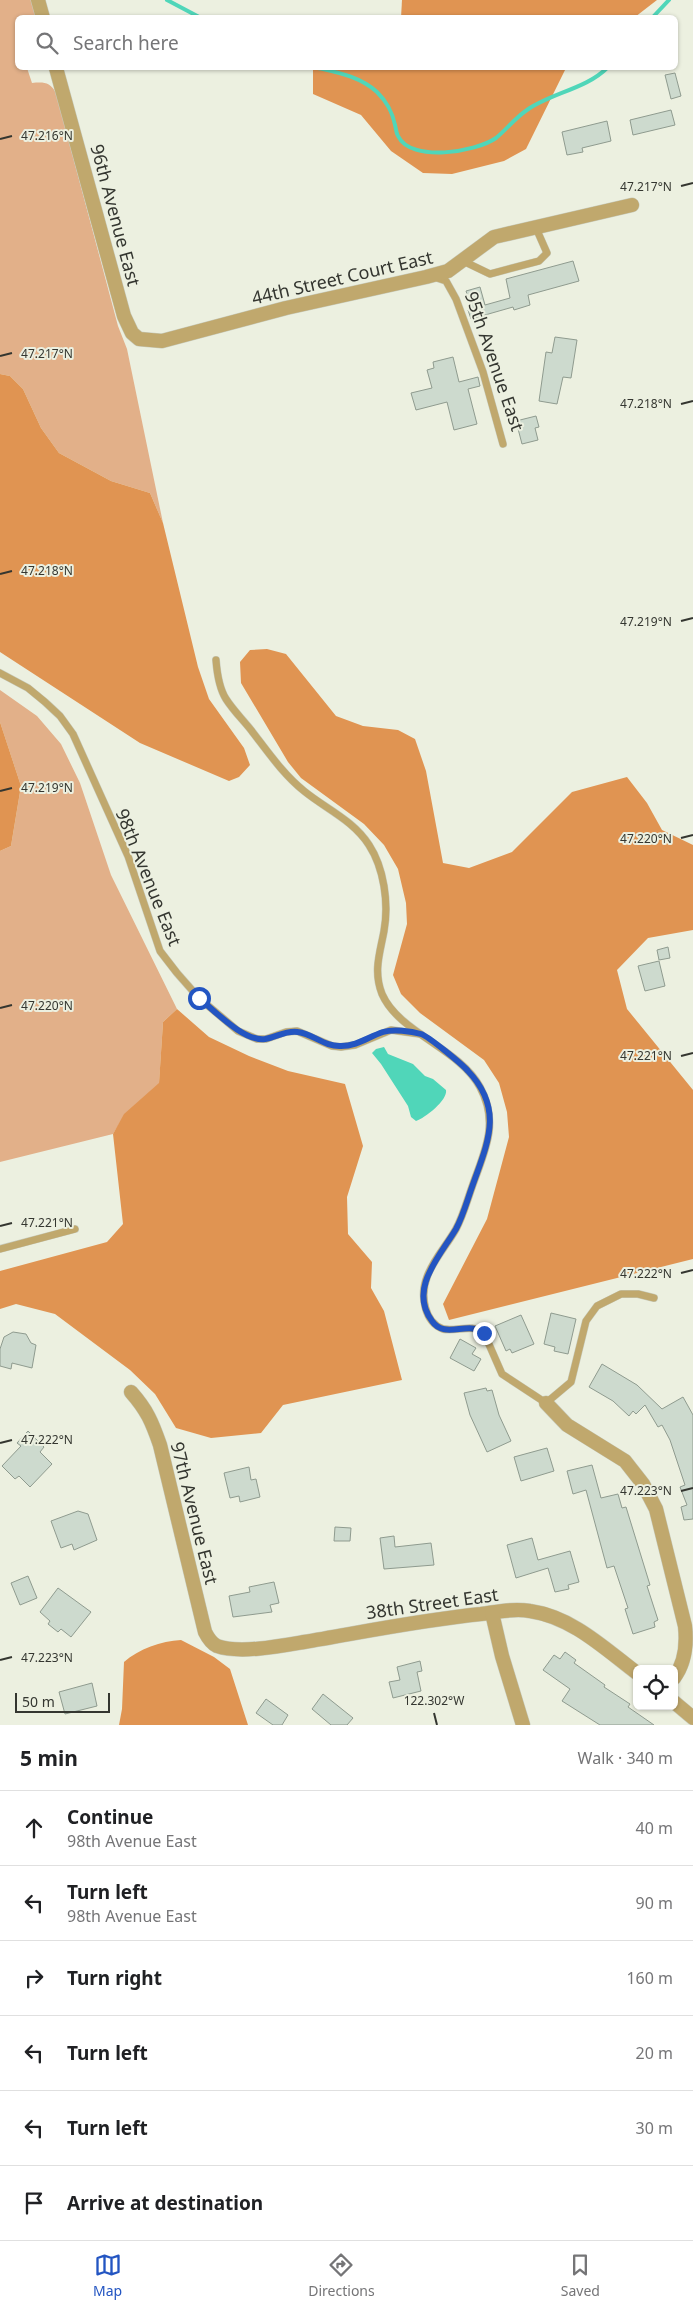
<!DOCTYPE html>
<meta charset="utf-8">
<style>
:root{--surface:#fff;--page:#f2f2f2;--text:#202124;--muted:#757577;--line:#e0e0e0;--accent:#2355c2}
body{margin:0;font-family:"Noto Sans",sans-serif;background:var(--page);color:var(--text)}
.controls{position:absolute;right:15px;bottom:15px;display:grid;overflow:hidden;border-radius:8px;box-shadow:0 1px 4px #0004}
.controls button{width:45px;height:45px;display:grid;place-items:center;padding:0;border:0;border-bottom:1px solid var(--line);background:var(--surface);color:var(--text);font:25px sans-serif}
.scale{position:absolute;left:15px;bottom:12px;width:95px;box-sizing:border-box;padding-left:5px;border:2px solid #343630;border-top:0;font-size:14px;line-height:18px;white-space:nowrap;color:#343630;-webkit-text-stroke:4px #ecf0e0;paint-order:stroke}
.stop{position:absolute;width:15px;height:15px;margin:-11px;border:4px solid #2355c2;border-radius:50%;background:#fff}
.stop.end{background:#2355c2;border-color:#fff;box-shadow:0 1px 5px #0008}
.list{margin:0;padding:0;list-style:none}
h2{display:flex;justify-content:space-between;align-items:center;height:65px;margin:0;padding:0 20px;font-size:21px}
h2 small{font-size:16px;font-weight:400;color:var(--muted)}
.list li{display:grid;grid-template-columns:32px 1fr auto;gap:15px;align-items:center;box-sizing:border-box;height:75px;padding:0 20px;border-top:1px solid var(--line)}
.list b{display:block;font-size:19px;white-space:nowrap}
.list p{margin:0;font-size:16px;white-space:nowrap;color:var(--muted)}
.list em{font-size:16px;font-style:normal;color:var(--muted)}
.icon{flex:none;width:28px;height:28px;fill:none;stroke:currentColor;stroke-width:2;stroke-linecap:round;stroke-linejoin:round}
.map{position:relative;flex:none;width:693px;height:1725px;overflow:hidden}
.search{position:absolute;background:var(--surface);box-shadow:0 1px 4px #0004;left:15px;right:15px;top:15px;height:55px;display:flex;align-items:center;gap:12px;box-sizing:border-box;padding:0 18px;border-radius:8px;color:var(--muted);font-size:19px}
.sheet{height:515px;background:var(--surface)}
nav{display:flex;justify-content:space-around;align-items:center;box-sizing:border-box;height:70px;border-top:1px solid var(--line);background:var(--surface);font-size:14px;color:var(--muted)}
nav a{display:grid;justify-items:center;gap:2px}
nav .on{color:var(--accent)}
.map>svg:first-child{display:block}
.green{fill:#e2b089}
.forest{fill:#e09452}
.water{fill:#50d6b9}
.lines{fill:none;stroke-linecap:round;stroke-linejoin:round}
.stream{stroke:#50d6b9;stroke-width:4}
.building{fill:#cddace;stroke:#8f9b8f}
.lane-casing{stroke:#c7cbbd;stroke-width:8}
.street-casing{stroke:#c7cbbd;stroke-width:15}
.lane{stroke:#c0a86d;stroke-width:7}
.street{stroke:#c0a86d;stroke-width:14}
.route{stroke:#2355c2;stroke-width:6}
.ticks{fill:none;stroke:#343630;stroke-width:2}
.labels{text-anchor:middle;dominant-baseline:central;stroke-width:4;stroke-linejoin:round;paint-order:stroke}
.street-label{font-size:18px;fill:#343630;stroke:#ecf0e0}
.ticks-label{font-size:12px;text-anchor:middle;fill:#343630;stroke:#ecf0e0;stroke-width:4;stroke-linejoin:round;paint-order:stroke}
</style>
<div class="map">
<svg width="693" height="1725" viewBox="0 0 693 1725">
<rect width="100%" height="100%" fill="#ecf0e0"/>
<!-- green -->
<g class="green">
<path d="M0,0H32L36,17L18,18V68H27L32,83C44,82 50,82 56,93L118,326L127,349L163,523L150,493L111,481L59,453L41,428L23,389L10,376L0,374Z"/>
<polygon points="0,690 37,716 61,744 80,783 111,875 177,1009 163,1022 159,1084 125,1114 113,1134 0,1162 0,851 11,846 21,786 0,722"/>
</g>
<!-- forest -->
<g class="forest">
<polygon points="402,0 657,0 635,17 401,18"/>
<polygon points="313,68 566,68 526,149 504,161 452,174 423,173 391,151 361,115 313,94"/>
<polygon points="0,374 10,376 23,389 41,428 59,453 111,481 150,493 163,523 198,667 209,699 244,748 250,765 239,777 229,781 140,743 0,652"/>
<polygon points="267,649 286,654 336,716 363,726 398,730 415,739 426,771 443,863 469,868 512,852 572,792 627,777 647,803 662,830 693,845 693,930 648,938 617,970 627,1009 693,1090 693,1259 449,1320 443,1304 487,1219 509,1137 507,1112 499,1083 484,1060 420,1013 401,994 393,975 407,924 406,903 398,869 384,845 364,824 301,778 288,762 241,683 240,662 250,650"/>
<polygon points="0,722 21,786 11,846 0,851"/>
<polygon points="177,1009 209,1037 249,1056 288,1071 345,1084 363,1146 347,1197 348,1234 372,1262 371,1288 384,1311 402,1380 283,1405 261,1433 211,1438 176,1428 155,1394 130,1370 55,1314 16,1304 0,1309 0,1271 107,1242 123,1224 113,1134 124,1114 159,1083 163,1022"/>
<path d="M181,1640L214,1657L230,1669L248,1725H119L122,1709L124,1662C139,1649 161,1641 181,1640Z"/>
</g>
<!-- water -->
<path class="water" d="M384,1047L388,1054L413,1064L425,1076L433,1079L446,1090C448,1100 425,1118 416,1121L411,1117L408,1106L381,1064L372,1053L376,1049Z"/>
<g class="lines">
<!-- stream -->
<g class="stream">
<polyline points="167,0 201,18"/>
<polyline points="652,18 669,0"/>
<path d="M318,68C340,73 360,77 377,92C387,102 392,111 395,125C396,128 396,133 398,136C411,163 476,152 496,138C507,129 515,118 527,110C551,93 586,89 607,68"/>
</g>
</g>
<!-- building -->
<g class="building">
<polygon points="675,73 681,96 671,99 665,75"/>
<polygon points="671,110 675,125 633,135 630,120"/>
<polygon points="607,121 611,141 582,148 583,152 567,155 562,132"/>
<polygon points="573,261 579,281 528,295 530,305 514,310 513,307 471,319 468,310 472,309 466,291 480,287 485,305 510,298 506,279"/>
<polygon points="555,337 577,340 571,378 563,377 557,404 539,401 546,352 552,353"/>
<polygon points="453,357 459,382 478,377 480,386 468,389 477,424 454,430 447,402 416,410 411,393 432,388 427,370 434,368 433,362"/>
<polygon points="536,416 539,427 535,428 538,440 522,444 516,421"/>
<polygon points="668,947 670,958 659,960 657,950"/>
<polygon points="659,961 665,986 645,991 638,966"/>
<polygon points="551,1313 576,1319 568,1354 554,1351 555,1347 544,1344"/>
<polygon points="521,1315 534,1344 512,1353 510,1349 506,1351 495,1326"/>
<polygon points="13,1332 26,1334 31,1343 36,1345 32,1368 12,1363 11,1369 0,1366 0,1349 4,1337"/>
<polygon points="460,1339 476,1348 472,1354 481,1359 474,1371 450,1358"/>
<polygon points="602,1364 637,1385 662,1409 683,1397 693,1415 693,1519 684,1520 681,1507 687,1505 680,1487 685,1485 670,1440 662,1425 658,1427 645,1405 636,1414 633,1411 629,1416 613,1401 589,1387"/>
<polygon points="486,1388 487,1391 492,1390 499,1415 511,1441 487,1452 470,1415 464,1393"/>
<polygon points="28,1431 44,1447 40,1452 52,1464 30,1487 19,1476 15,1479 2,1466 21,1446 17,1443"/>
<polygon points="547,1448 554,1471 521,1481 514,1457"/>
<polygon points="592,1465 601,1498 618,1494 622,1508 626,1507 650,1585 647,1586 658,1620 654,1622 655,1627 633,1634 625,1609 628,1608 614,1566 607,1568 586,1490 573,1494 567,1471"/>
<polygon points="249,1467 251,1480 256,1479 260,1497 240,1502 239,1496 230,1498 224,1473"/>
<polygon points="78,1511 88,1514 97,1540 74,1550 72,1544 61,1548 51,1521"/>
<polygon points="335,1527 351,1528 350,1541 334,1541"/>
<polygon points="394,1536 395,1547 431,1543 434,1565 384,1569 380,1538"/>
<polygon points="532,1538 538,1560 570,1551 579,1582 568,1585 569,1589 555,1592 548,1568 516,1578 507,1545"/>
<polygon points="28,1576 37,1598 20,1605 11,1583"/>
<polygon points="274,1582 279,1603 270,1605 272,1612 233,1617 229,1596 250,1592 249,1587"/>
<polygon points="58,1588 91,1612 71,1637 61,1629 58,1632 48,1624 50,1621 40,1612"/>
<polygon points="565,1652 576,1660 574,1663 605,1685 604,1687 630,1704 628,1707 654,1725 600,1725 562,1701 570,1689 543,1670 554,1655 560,1659"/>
<polygon points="420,1661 422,1671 417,1672 421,1691 393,1698 389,1682 400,1680 397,1667"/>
<polygon points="92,1683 97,1706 65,1714 59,1692"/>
<polygon points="323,1694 353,1718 347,1725 331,1725 312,1709"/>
<polygon points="266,1699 288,1715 282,1725 273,1725 256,1713"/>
</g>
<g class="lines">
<defs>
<g id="lane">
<polyline points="463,261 490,274 539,261 547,253 536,228"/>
<polyline points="434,277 446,281 456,299 483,372 503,444"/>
<path d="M216,660C217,673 219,688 226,699C233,710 243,720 251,730C268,752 283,774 304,791C326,809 353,820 369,845C384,868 389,903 384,931C380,953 373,971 382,994C399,1033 459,1048 480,1087C500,1124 484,1152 472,1187C467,1201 463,1216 456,1229C447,1245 433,1260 427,1277C420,1295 424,1322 443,1329C457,1332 472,1323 484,1333L502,1374L546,1403L571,1382L586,1321L597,1306L621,1294H638L654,1298"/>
<polyline points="0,673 28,688 45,702 60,716 73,734 128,856 160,951 177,973 199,998 238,1031 257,1039 266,1039 286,1032 297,1031 332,1046 341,1047 355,1045 391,1030 420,1034"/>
<polyline points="0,1249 75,1229"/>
</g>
<g id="street">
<polyline points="38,0 43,18"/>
<polyline points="56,68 124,316 132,333 139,339 162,341 286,308 426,277 448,271 494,237 632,205"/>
<path d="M131,1392C147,1410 152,1422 160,1445L205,1632C208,1638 211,1643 217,1646C239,1654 281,1646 304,1642C363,1632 421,1620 481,1614C497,1612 513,1608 530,1611C572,1617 604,1648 637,1673"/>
<path d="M546,1403L567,1425L625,1461L643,1484L656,1509L685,1626C687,1644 685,1663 674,1678"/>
<polyline points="492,1613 502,1656 523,1725"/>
<polyline points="674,1702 693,1718"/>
</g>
</defs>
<!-- lane casing -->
<use href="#lane" class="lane-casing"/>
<!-- street casing -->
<use href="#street" class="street-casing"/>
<!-- lane -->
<use href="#lane" class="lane"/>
<!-- street -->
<use href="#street" class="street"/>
</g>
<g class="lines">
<!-- route -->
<path class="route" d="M199,998C215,1011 244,1042 265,1039C277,1037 286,1030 298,1032C313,1034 325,1047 341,1046C357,1046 368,1037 383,1032C393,1029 411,1031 421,1034C428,1036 462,1064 468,1071C505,1110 487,1144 472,1187C467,1201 463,1216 456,1229C440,1256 408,1289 432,1321C445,1340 468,1320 484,1333"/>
</g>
<!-- ticks -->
<path class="ticks" d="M0,139L12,136M681,186L693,183M0,356L12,353M681,404L693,401M0,574L12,571M681,621L693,618M0,791L12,788M681,838L693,835M0,1008L12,1005M681,1056L693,1053M0,1226L12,1223M681,1273L693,1270M0,1443L12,1440M681,1491L693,1488M0,1660L12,1657M434,1713L437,1725"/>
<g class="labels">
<!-- street labels -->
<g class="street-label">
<text transform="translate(116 215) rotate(75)">96th Avenue East</text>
<text transform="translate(342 277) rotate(-13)">44th Street Court East</text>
<text transform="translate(495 361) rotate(71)">95th Avenue East</text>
<text transform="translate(149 877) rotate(68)">98th Avenue East</text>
<text transform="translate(195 1513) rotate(76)">97th Avenue East</text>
<text transform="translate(432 1603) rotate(-8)">38th Street East</text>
</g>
</g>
<g class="ticks-label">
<text x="47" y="140">47.216°N</text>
<text x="646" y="191">47.217°N</text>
<text x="47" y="358">47.217°N</text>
<text x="646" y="408">47.218°N</text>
<text x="47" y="575">47.218°N</text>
<text x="646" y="626">47.219°N</text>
<text x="47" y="792">47.219°N</text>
<text x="646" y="843">47.220°N</text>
<text x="47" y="1010">47.220°N</text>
<text x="646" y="1060">47.221°N</text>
<text x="47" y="1227">47.221°N</text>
<text x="646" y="1278">47.222°N</text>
<text x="47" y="1444">47.222°N</text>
<text x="646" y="1495">47.223°N</text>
<text x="47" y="1662">47.223°N</text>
<text x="434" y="1705">122.302°W</text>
</g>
</svg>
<div class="controls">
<button><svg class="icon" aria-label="locate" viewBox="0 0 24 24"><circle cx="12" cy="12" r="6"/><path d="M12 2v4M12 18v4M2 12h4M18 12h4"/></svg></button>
</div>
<div class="scale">50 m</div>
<div class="stop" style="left:199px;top:998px"></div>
<div class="stop end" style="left:484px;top:1333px"></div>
<div class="search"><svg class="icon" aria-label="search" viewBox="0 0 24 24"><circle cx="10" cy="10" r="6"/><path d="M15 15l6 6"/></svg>Search here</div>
</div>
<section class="sheet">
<h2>5 min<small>Walk · 340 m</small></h2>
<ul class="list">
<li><svg class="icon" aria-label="ahead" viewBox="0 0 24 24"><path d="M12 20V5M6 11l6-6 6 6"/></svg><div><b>Continue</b><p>98th Avenue East</p></div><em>40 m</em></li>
<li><svg class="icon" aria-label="left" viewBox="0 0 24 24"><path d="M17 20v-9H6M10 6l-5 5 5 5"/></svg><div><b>Turn left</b><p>98th Avenue East</p></div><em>90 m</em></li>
<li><svg class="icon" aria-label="right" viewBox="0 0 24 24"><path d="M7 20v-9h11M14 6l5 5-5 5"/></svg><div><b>Turn right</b></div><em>160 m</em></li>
<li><svg class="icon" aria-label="left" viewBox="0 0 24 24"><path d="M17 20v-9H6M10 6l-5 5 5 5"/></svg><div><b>Turn left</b></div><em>20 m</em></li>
<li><svg class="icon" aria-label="left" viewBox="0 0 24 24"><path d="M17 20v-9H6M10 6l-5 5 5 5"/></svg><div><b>Turn left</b></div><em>30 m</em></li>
<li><svg class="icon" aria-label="arrive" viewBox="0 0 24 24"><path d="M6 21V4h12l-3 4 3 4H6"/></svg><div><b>Arrive at destination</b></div></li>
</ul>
</section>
<nav>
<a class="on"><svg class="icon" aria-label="map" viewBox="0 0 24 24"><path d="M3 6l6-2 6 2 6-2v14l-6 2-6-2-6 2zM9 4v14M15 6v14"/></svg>Map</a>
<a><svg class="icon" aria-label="directions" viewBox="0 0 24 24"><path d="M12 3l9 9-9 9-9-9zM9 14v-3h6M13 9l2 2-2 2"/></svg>Directions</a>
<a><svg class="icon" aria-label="saved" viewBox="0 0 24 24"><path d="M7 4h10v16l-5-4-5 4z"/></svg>Saved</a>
</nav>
